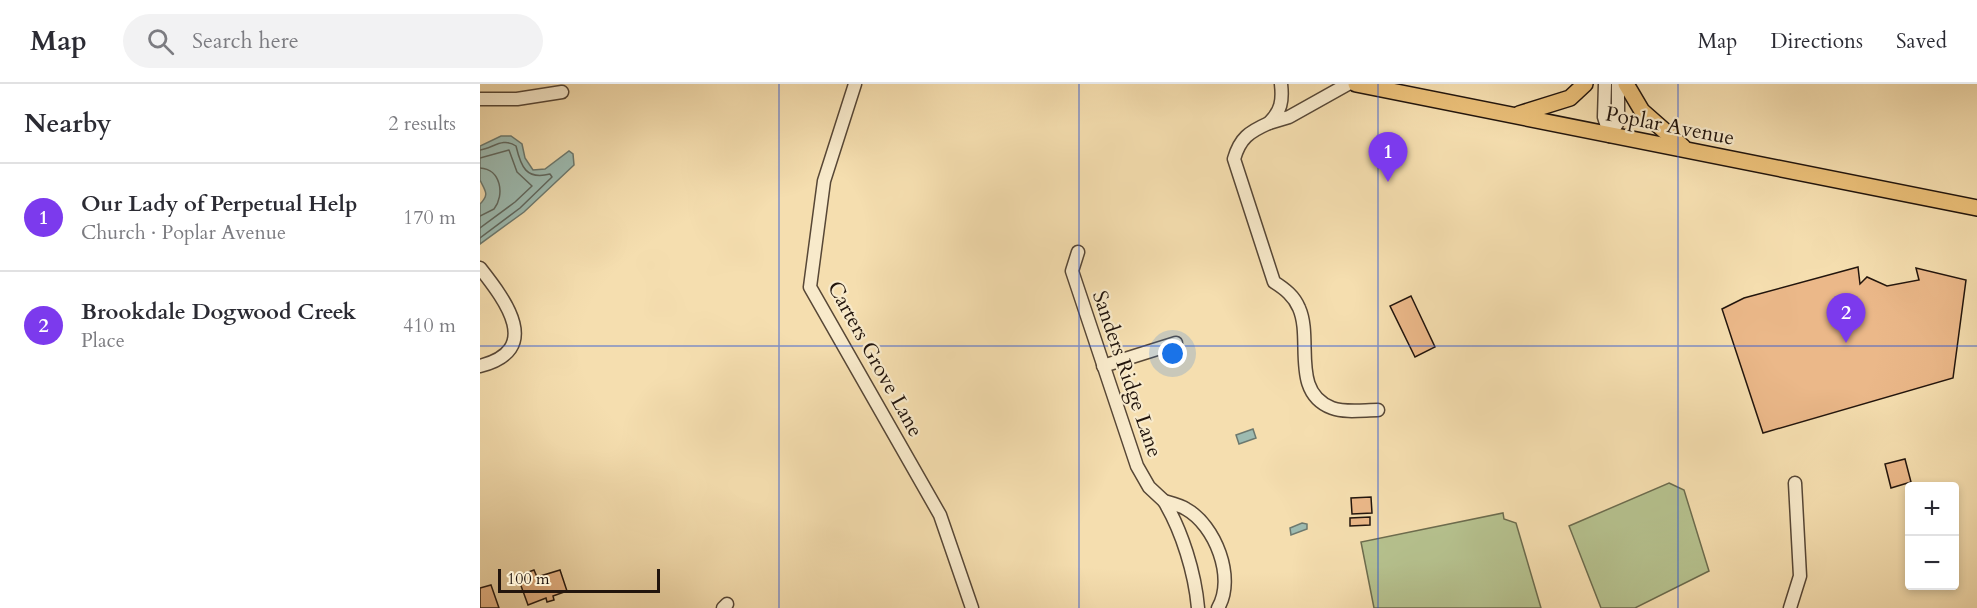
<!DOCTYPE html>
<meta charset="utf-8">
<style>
:root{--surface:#fff;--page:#f2f2f3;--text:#2b2b33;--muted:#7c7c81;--line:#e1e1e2;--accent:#7c3aed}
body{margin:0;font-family:Cardo,serif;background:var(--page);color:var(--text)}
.controls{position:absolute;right:18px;bottom:18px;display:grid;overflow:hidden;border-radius:6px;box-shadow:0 3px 9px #0003}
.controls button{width:54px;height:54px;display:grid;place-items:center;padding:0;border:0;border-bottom:2px solid var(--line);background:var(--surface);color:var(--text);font:30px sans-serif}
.scale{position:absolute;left:18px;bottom:15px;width:162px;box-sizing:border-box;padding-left:6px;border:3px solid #22150d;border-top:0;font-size:16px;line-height:21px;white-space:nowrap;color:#22150d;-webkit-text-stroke:4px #f8eacb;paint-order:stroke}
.you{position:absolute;left:693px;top:270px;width:21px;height:21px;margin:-15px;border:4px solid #fff;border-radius:50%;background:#1a73e8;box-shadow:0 0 0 9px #1a73e833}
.badge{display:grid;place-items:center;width:39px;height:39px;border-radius:50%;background:var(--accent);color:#fff;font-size:20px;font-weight:700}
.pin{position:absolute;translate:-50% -50px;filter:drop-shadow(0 2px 3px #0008)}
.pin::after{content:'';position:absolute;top:32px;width:21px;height:18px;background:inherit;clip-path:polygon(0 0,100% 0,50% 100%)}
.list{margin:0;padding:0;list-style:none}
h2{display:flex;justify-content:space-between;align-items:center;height:78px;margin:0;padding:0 24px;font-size:26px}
h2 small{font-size:20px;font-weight:400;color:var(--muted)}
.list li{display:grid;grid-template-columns:39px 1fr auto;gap:18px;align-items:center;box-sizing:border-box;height:108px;padding:0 24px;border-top:2px solid var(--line)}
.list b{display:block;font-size:22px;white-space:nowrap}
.list p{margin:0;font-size:20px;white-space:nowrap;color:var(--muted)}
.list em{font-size:20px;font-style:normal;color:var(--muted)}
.icon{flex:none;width:33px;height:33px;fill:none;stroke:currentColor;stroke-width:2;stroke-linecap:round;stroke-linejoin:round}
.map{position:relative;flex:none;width:1497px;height:524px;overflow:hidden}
header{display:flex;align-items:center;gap:36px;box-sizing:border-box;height:84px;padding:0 30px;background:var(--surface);border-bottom:2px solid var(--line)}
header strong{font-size:28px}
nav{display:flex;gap:33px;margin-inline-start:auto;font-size:21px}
.search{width:420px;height:54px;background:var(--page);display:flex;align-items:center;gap:15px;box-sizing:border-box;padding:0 21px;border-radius:33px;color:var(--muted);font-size:22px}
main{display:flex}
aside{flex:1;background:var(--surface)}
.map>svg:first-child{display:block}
.green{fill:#b6c28f;stroke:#6c6c4e;stroke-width:1.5}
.water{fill:#9dbbb1;stroke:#6c796f;stroke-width:1.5}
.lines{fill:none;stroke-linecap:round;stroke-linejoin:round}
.shore{stroke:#60685f;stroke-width:1.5}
.building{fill:#ebb889;stroke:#22150d;stroke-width:1.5}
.minor-casing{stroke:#574736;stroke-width:15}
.major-casing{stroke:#22150d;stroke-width:18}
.minor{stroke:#f8eacb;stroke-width:12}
.major{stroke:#eabf78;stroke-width:15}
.grid{fill:none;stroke:#1d4ed8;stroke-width:1.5;stroke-opacity:0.55}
.labels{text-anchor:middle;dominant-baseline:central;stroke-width:4.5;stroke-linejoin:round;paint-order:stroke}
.street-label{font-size:21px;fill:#22150d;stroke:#f8eacb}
</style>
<header>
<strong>Map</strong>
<div class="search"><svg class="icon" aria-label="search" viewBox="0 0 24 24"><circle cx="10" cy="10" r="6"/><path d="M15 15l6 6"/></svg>Search here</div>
<nav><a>Map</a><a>Directions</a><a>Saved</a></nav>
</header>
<main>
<aside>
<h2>Nearby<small>2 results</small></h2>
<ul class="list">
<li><span class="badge">1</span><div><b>Our Lady of Perpetual Help</b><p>Church · Poplar Avenue</p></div><em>170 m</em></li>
<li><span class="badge">2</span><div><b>Brookdale Dogwood Creek</b><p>Place</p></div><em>410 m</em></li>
</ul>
</aside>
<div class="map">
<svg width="1497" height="524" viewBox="0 0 1497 524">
<rect width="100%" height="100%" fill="#f5deaf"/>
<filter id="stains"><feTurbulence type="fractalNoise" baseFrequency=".00333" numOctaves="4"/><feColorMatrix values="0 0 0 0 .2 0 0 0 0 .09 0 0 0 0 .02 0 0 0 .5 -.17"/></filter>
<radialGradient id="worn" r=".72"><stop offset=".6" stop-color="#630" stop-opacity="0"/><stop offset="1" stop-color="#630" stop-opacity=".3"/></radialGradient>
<!-- green -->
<g class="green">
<polygon points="1189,399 1204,406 1229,487 1155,524 1121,524 1089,442"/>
<polygon points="1023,429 1024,435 1036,439 1061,524 894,524 881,458"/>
</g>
<!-- water -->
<g class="water">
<path d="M21,52H31L42,60L45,74L53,86L65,85L89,67L93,70L94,81L44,128L0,160V120C10,110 5,107 0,96C0,88 0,71 0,62Z"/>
<polygon points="773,345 776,354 759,360 756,351"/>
<polygon points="822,439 827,440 827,445 811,451 810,444"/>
</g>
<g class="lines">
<!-- shore -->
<g class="shore">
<path d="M0,66C13,64 23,53 36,62C41,83 46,96 70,90L72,93L40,124L0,154"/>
<polyline points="0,74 29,66 37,88 52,102 35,118 0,144"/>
<path d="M0,84C21,85 25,111 14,125L0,132"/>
</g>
</g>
<!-- building -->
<g class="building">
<polygon points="1378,183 1380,200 1387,193 1407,202 1439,196 1436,184 1486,196 1473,294 1283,349 1242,225 1264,214"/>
<polygon points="931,212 955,263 935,273 910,222"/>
<polygon points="1425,375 1431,398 1411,404 1405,380"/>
<polygon points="891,413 892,429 872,430 871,414"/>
<polygon points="890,433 890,441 870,442 870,434"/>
<polygon points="54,486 57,493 80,486 87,507 73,512 74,516 67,518 66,514 48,521 40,499 46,497 43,490"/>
<polygon points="11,501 19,524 0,524 0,504"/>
</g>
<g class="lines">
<defs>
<g id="minor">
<polyline points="375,0 344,97 330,203 460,431 492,524"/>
<path d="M801,0C803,17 801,27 789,39L809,33L868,0"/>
<polyline points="1125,0 1124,33 1130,52"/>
<polyline points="0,15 37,15 82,8"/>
<path d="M789,39C769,48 760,54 754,75L794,198C805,205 814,212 819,224C833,255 810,308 852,324C865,329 884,326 898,326"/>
<polyline points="1130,52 1138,38 1138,0"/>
<polyline points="598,168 592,187 657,382 669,403 684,417"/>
<path d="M0,184C26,217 63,266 0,282"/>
<polyline points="623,282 696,259"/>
<polyline points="243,524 247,520"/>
<path d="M718,524C715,489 702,447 684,417C691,419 700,421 706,425C735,441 756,494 738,524"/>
<polyline points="1310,524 1320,492 1315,399"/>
</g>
<g id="major">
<polyline points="876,0 1497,124"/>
<polyline points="1146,0 1162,27 1203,63"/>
<polyline points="1039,30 1090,14 1105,0"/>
</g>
</defs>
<!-- minor casing -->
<use href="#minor" class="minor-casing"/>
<!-- major casing -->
<use href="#major" class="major-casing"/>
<!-- minor -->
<use href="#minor" class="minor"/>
<!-- major -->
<use href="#major" class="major"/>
</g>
<!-- grid -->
<path class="grid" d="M299,0V524M599,0V524M898,0V524M1198,0V524M0,262H1497"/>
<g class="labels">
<!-- street labels -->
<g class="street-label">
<text transform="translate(1190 42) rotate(11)">Poplar Avenue</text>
<text transform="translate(395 275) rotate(61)">Carters Grove Lane</text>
<text transform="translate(647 290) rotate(71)">Sanders Ridge Lane</text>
</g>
</g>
<rect width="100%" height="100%" filter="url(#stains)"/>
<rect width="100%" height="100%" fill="url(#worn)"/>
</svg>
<div class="controls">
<button>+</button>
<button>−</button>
</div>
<div class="scale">100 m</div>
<div class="you"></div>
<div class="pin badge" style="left:908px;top:98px">1</div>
<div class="pin badge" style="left:1366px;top:259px">2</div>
</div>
</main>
